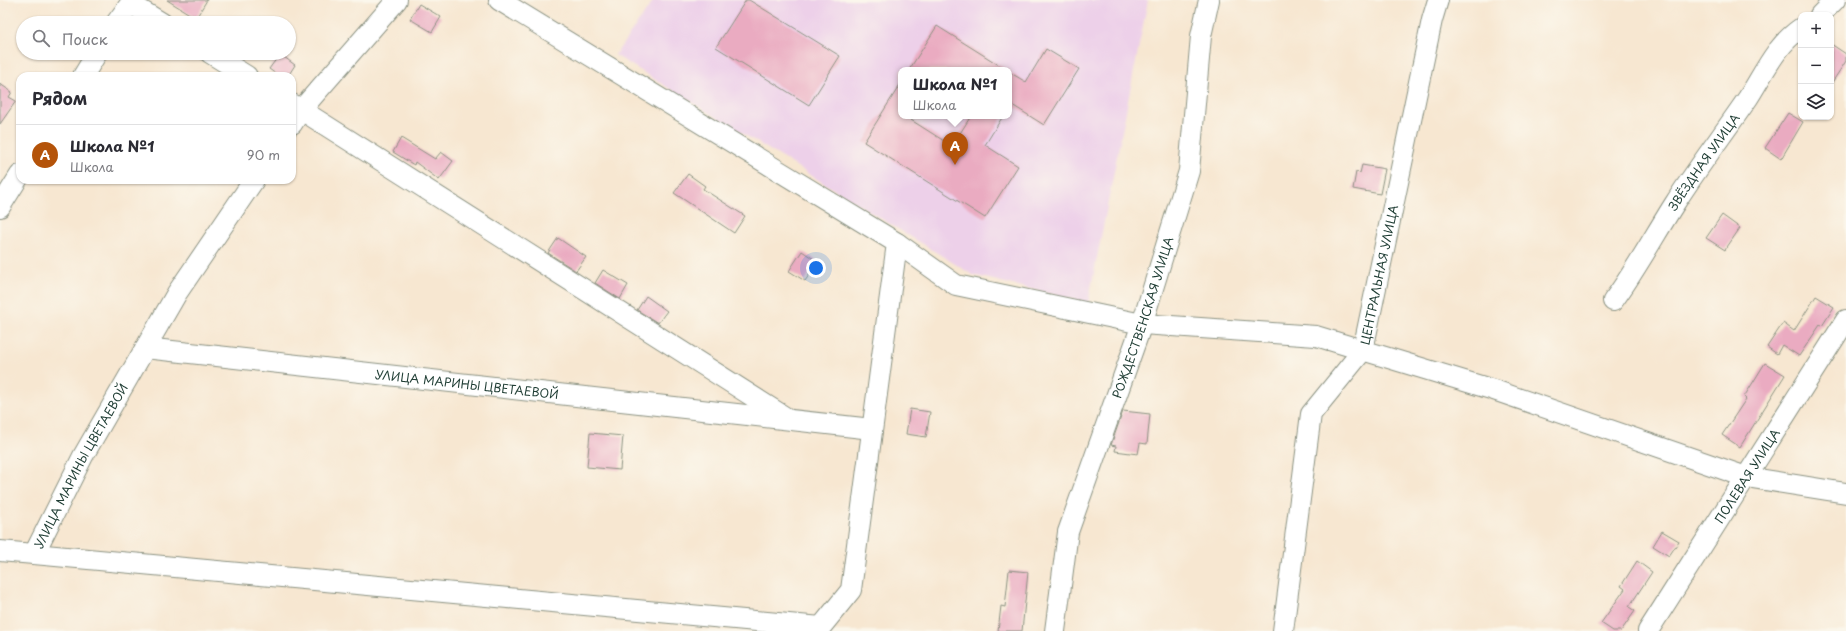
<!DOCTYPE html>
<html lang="ru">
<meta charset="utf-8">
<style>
:root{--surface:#fff;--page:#f7f7f7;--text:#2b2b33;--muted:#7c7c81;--line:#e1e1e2;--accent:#b45309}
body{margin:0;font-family:"Playpen Sans",sans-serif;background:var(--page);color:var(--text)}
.controls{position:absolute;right:12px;top:12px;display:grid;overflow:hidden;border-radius:8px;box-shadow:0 1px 3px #0004}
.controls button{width:36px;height:36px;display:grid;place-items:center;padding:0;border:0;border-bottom:1px solid var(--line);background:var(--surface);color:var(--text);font:20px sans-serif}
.you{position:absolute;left:816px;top:268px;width:14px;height:14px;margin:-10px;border:3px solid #fff;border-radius:50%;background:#1a73e8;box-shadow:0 0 0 6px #1a73e833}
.badge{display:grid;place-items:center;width:26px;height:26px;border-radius:50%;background:var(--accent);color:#fff;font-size:13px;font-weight:700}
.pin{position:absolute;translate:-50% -33px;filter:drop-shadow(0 1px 2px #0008)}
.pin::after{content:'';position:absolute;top:21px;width:14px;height:12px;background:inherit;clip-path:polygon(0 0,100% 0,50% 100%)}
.popup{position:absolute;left:898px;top:67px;width:114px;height:52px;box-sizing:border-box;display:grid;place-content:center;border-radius:8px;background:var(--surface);filter:drop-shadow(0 1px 3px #0005);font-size:13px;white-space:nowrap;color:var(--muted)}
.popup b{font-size:15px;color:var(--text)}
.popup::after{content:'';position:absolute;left:50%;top:100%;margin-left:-8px;border:8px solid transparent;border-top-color:var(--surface)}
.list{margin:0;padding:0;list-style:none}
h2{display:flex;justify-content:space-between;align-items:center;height:52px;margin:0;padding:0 16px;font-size:17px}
h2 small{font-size:13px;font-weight:400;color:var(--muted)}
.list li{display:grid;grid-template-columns:26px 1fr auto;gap:12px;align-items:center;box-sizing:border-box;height:60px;padding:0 16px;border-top:1px solid var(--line)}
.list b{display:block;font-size:15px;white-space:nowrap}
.list p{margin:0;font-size:13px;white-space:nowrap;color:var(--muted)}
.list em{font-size:13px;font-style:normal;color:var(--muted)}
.icon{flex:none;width:22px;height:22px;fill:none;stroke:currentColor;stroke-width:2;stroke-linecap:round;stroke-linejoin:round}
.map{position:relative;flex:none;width:1846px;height:631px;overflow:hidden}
.search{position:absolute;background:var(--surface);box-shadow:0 1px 3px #0004;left:16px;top:16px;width:280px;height:44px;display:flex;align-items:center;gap:10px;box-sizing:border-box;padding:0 14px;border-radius:22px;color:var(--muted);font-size:15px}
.panel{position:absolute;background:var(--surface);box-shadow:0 1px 3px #0004;left:16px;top:72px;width:280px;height:112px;border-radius:12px}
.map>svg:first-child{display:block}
.built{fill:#edd0e9;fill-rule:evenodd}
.building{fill:#eaabc1}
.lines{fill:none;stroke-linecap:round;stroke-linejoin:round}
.minor-casing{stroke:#8b9282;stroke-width:22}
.minor{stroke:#fff;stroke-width:20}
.labels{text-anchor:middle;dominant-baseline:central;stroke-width:3.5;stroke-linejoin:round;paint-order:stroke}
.street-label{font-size:12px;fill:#1f3d34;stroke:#fbf7ec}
</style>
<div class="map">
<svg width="1846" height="631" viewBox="0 0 1846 631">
<rect width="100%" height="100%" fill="#fbf7ec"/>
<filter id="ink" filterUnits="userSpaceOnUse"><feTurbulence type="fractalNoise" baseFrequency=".025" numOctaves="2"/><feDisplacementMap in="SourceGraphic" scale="8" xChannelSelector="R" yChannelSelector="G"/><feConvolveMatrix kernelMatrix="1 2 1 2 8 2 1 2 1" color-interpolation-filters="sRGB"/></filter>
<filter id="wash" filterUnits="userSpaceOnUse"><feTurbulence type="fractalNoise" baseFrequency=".012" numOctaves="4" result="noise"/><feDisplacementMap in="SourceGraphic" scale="16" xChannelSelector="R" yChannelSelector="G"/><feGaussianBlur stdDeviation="0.9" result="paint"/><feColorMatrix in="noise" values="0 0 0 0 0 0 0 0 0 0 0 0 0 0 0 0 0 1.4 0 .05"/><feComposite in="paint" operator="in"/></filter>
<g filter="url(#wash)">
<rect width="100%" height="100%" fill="#f7e7d1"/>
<!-- built -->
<path class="built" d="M654,0H1148L1088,303L973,275L615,55ZM901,70H1009V116H901Z"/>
<g id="blocks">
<!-- building -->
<g class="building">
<polygon points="167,0 207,0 196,18"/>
<polygon points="746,0 749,0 840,56 809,105 716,47"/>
<polygon points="419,4 441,17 432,32 410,19"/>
<polygon points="937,26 1007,70 909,70"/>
<polygon points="1831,44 1846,54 1846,61 1831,84"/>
<polygon points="1046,49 1079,69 1044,125 1009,103 1009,72 1026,82"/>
<polygon points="280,54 295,65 288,76 279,76 269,69"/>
<polygon points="901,83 901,116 914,116 911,120 952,146 971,116 1003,116 985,145 1018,166 985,218 864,142"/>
<polygon points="0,84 12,92 9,97 16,101 0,124"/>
<polygon points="1788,113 1803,122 1781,159 1765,148"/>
<polygon points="401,138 435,159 441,152 453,161 439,180 415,162 414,165 393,152"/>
<polygon points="1362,165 1385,169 1380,194 1353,189 1356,172 1360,173"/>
<polygon points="688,174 705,186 703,189 745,216 734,233 674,193"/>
<polygon points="1722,215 1740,228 1725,250 1706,238"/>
<polygon points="558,238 586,257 576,271 548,253"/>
<polygon points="802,251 818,262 805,281 789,271"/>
<polygon points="603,270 628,285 620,299 595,283"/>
<polygon points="646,296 667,311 658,323 637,310"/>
<polygon points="1816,296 1834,307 1822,326 1820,325 1799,356 1782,345 1777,354 1767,347 1783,323 1794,331"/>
<polygon points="1765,363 1785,375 1740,447 1722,435 1746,399 1744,397"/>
<polygon points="910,409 930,412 926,437 906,434"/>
<polygon points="1123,411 1150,414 1147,444 1140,443 1138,454 1115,451 1116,446 1111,445"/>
<polygon points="590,433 623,436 620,470 587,467"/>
<polygon points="1662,531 1679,541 1669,556 1653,546"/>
<polygon points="1637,561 1652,572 1629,607 1635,611 1621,631 1613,631 1601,623 1625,589 1621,586"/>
<polygon points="1009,570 1028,572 1022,631 998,631 1001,606 1005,607"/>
</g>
</g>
</g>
<g filter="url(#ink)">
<use href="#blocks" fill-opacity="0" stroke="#8b9282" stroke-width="1"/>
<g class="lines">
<defs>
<g id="minor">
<polyline points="131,4 162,23"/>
<polyline points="1820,15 1835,0"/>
<polyline points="116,23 133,0"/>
<polyline points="210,53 247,76"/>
<polyline points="83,76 97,53"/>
<polyline points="292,104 785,417"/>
<polyline points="292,124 301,110 397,0"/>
<polyline points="0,207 20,175"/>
<polyline points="897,243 956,285 1142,324 1316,336 1494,390 1746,477 1846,493"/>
<path id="s1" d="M1613,301C1636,270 1654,236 1675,203C1698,167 1724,133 1748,98C1764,73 1776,45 1801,28"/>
<path id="s2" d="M145,348L872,429"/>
<path id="s3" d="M0,551L34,554L83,456L177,293L254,180"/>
<polyline points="34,554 821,627 851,590 897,243 499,0"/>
<path id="s4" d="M1055,631L1068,532L1142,324L1189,171L1201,36L1209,0"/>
<path id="s5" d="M1283,631L1311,414L1363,350L1432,20L1438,0"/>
<path id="s6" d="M1648,631L1846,320"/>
</g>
</defs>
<!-- minor casing -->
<use href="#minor" class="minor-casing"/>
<!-- minor -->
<use href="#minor" class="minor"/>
</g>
</g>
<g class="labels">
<!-- street labels -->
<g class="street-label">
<text stroke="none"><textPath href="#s1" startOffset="166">ЗВЁЗДНАЯ УЛИЦА</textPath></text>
<text stroke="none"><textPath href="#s5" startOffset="378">ЦЕНТРАЛЬНАЯ УЛИЦА</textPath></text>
<text stroke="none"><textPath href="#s4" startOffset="327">РОЖДЕСТВЕНСКАЯ УЛИЦА</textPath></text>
<text stroke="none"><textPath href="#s2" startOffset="324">УЛИЦА МАРИНЫ ЦВЕТАЕВОЙ</textPath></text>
<text stroke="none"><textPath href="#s3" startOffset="134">УЛИЦА МАРИНЫ ЦВЕТАЕВОЙ</textPath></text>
<text stroke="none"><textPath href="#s6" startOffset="184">ПОЛЕВАЯ УЛИЦА</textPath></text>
</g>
</g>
</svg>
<div class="controls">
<button>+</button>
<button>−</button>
<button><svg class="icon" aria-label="layers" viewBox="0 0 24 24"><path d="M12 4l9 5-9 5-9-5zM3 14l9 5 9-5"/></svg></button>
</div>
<div class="you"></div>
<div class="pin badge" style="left:955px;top:165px">A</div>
<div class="popup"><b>Школа №1</b>Школа</div>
<div class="search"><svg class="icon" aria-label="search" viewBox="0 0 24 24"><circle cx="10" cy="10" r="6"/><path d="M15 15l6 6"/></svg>Поиск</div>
<section class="panel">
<h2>Рядом<small></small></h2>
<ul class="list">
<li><span class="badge">A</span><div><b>Школа №1</b><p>Школа</p></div><em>90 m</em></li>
</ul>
</section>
</div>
